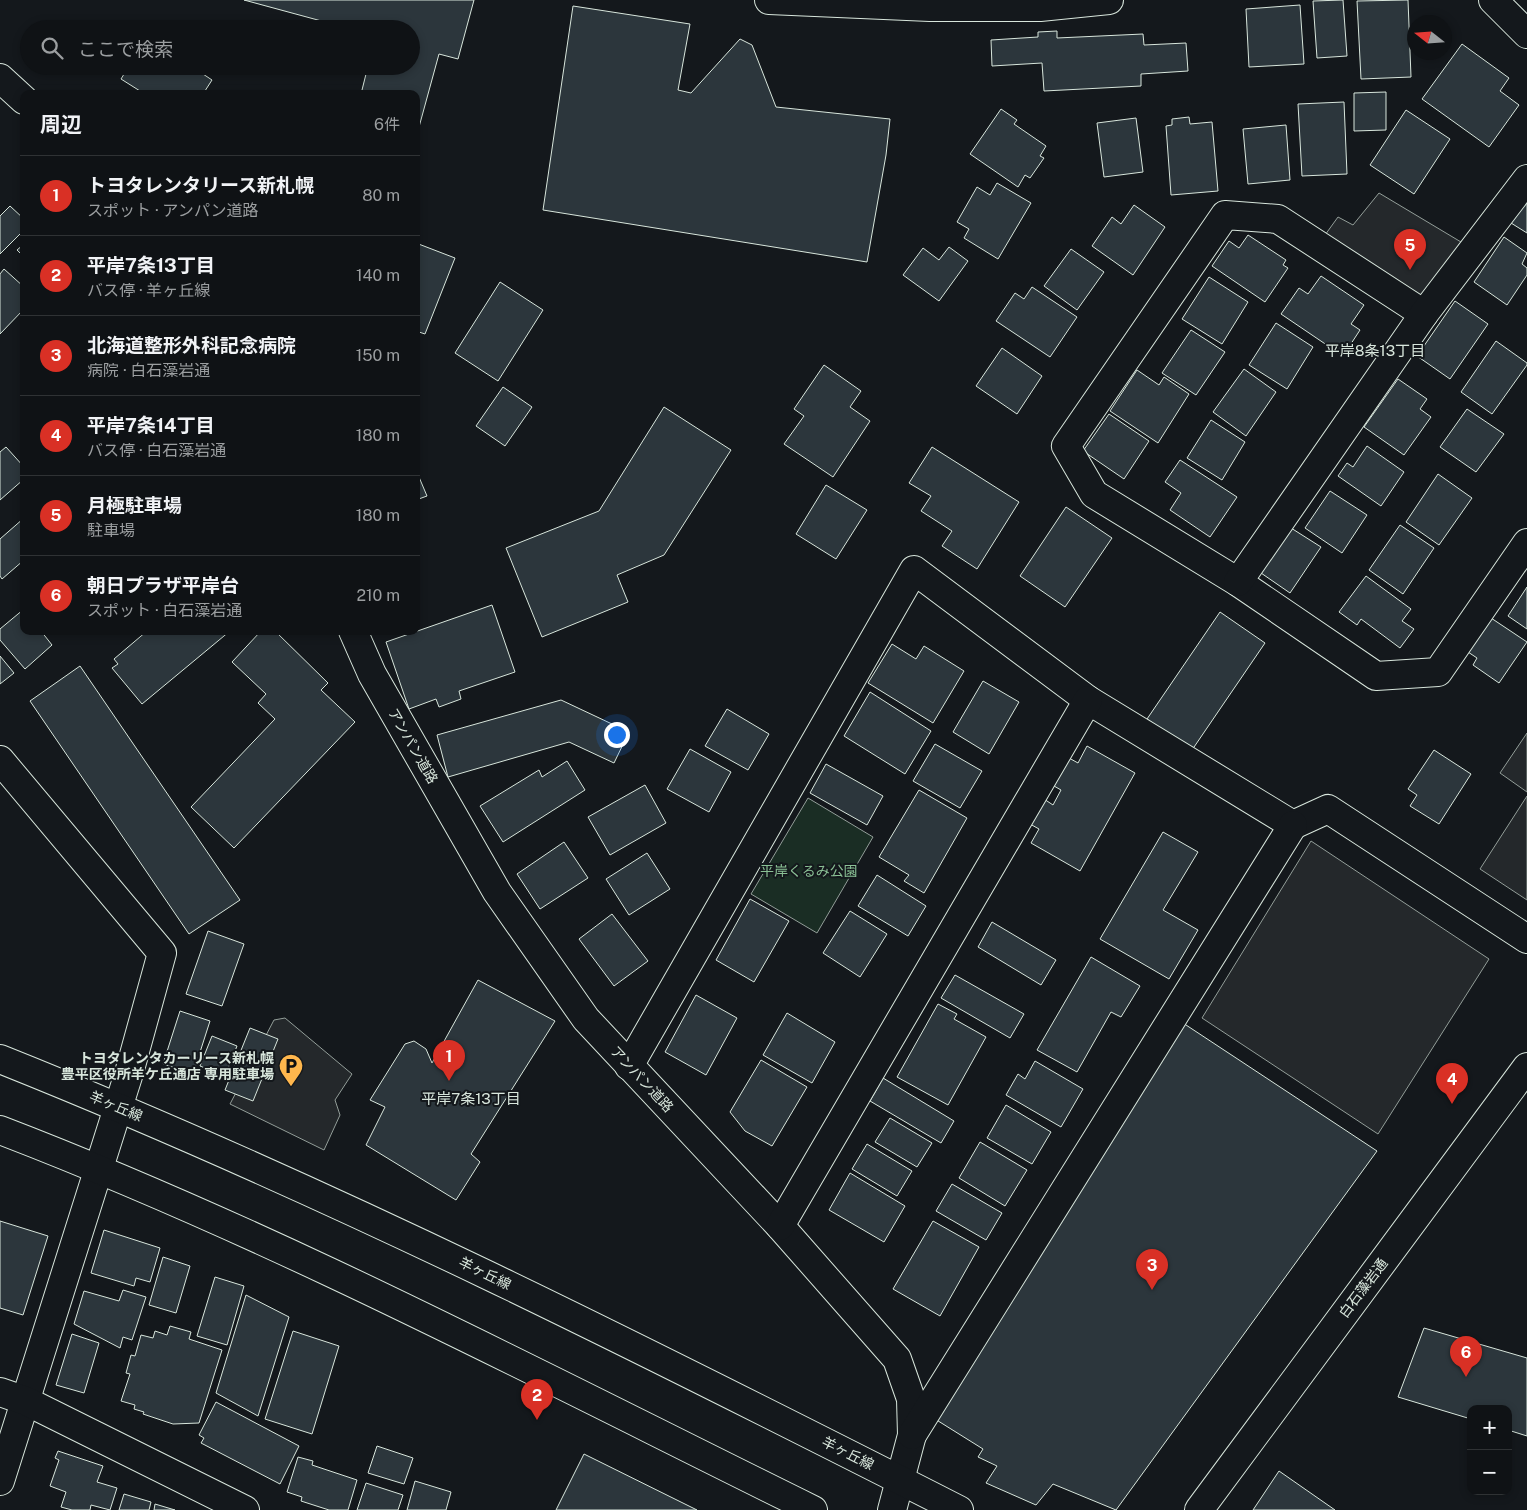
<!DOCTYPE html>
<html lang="ja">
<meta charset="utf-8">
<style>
:root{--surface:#0f1215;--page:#1d2022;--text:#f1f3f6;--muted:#9b9ea0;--line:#2f3234;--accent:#d93025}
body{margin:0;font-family:"Public Sans","Noto Sans JP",sans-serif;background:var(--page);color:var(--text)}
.controls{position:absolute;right:15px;bottom:15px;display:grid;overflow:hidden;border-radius:10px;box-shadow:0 2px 8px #0003}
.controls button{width:45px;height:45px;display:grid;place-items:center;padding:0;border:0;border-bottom:1px solid var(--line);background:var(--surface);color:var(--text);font:25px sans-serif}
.compass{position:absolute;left:1407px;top:15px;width:45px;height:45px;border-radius:50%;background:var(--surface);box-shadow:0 2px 8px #0003;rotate:287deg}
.you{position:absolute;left:616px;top:734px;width:18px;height:18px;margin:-12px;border:4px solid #fff;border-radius:50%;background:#1a73e8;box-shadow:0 0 0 8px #1a73e833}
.badge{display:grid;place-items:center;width:32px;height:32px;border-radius:50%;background:var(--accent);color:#fff;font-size:16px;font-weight:700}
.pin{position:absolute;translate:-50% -41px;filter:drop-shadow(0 1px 2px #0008)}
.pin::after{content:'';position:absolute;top:26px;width:18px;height:15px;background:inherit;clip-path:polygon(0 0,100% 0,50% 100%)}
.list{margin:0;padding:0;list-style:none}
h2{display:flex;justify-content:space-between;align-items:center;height:65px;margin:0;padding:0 20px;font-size:21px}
h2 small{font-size:16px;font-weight:400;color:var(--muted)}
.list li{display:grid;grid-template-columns:32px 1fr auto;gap:15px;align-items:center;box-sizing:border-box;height:80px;padding:0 20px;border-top:1px solid var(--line)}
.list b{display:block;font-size:19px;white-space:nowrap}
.list p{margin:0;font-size:16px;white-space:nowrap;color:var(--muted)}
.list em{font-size:16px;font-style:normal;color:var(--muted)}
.icon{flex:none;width:28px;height:28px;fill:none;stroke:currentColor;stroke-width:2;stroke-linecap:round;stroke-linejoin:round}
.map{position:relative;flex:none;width:1527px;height:1510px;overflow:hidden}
.search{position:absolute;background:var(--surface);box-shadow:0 2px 8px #0003;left:20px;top:20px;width:400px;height:55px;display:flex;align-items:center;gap:12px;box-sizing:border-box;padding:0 18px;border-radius:28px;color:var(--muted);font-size:19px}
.panel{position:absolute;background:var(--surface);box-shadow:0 2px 8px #0003;left:20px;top:90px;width:400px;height:545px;border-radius:10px}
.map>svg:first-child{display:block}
.green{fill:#1a2d24;stroke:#939e99}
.parking{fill:#24282b;stroke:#939e99}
.building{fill:#2c363c;stroke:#d8e6dc}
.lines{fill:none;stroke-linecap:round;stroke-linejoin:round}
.minor-casing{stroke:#d8e6dc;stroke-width:30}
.major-casing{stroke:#d8e6dc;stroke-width:30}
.minor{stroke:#14181c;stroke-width:28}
.major{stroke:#14181c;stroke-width:28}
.labels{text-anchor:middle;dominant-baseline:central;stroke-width:4;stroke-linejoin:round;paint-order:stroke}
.street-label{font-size:14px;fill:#d8e6dc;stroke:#14181c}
.park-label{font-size:14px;fill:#8ac095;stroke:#14181c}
.poi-label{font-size:14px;font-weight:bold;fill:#d8e6dc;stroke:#14181c;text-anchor:end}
.neighbourhood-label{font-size:15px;fill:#d8e6dc;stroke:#14181c}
</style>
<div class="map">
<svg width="1527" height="1510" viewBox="0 0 1527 1510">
<rect width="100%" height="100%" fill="#14181c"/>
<!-- green -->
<polygon class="green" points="808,798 873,837 817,933 751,894"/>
<!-- parking -->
<g class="parking">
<polygon points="1379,193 1461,242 1421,298 1325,235 1338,217 1353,225"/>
<polygon points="1527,733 1527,792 1500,773"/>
<polygon points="1527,796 1527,900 1480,869"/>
<polygon points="1311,841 1489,959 1378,1134 1202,1018"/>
<polygon points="285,1018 352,1074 335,1100 340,1115 324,1150 230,1104 274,1020"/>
</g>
<!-- building -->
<g class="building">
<polygon points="244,0 474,0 458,59 439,54 416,138 416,94 361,94 368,66 411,66 411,29 351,29"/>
<polygon points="1343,0 1347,56 1317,58 1313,1"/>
<polygon points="1408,0 1411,77 1361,79 1357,1"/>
<polygon points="1300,5 1304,64 1249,67 1246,9"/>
<polygon points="573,6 690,24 678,90 691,93 740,39 752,45 776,107 890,119 886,155 867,262 543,210"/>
<polygon points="1057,31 1057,38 1143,34 1144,45 1186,43 1188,71 1141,74 1141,86 1044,91 1042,63 992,66 991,40 1038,37 1038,32"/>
<polygon points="1462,44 1509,78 1500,91 1519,105 1489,147 1422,99"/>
<polygon points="129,66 191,66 212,80 203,94 138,94 140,91 121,79"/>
<polygon points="1386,92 1386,130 1354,131 1354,93"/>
<polygon points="1344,102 1347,174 1302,176 1298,104"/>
<polygon points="1001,109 1017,120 1014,124 1046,146 1040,156 1044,158 1030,178 1025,175 1018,187 970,154"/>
<polygon points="1406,110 1450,139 1414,194 1370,165"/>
<polygon points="1189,117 1190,124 1212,122 1218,191 1171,195 1166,126 1172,125 1172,119"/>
<polygon points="1136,118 1143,172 1104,177 1097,123"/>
<polygon points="1286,125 1290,180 1248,184 1243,129"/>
<polygon points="997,183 1031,203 998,259 964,238 969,229 957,222 977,187 990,195"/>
<polygon points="1527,199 1527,233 1511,223"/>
<polygon points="1134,205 1165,227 1133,275 1092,246 1112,217 1121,224"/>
<polygon points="10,206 24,219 24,230 0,254 0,216"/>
<polygon points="1248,235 1286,260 1283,265 1288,268 1265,302 1212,266 1229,241 1239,248"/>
<polygon points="1504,237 1527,253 1522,264 1527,268 1527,275 1507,305 1474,282"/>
<polygon points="416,243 455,258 425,334 416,331"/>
<polygon points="24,244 24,257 17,250"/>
<polygon points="949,247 968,261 939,301 903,275 923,248 939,260"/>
<polygon points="1071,249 1104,272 1077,310 1044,286"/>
<polygon points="4,269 24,287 24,309 0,334 0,274"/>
<polygon points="1321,276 1364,305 1351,324 1360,330 1343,356 1281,314 1299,288 1308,294"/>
<polygon points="1209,277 1248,302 1222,344 1182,319"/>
<polygon points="500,282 543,310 498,381 455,353"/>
<polygon points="1032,287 1077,317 1050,357 996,321 1015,293 1024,299"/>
<polygon points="1455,301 1488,324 1450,379 1417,356"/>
<polygon points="1276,323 1313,347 1287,389 1249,365"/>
<polygon points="1191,330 1225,352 1196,395 1162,373"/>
<polygon points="1496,341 1527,363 1527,365 1492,414 1461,392"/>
<polygon points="1002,348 1042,376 1017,414 976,386"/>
<polygon points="824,365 861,391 850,407 870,421 833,477 784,444 804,416 794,409"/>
<polygon points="1244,369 1276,392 1246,436 1213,412"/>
<polygon points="1137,370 1159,385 1164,377 1189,394 1158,443 1110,411"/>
<polygon points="1398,379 1427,399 1420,409 1431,417 1404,455 1364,427"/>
<polygon points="503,387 532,407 505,446 476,426"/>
<polygon points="664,407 731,450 664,555 617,575 628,602 542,637 506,548 599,511"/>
<polygon points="1467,409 1504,434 1476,472 1440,447"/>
<polygon points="1109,414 1149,441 1124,479 1083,451"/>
<polygon points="1211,420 1245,442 1222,480 1187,458"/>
<polygon points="1367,446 1404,472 1381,506 1338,476 1347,463 1353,467"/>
<polygon points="6,447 24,467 24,479 0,500 0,452"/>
<polygon points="932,447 1019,502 977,569 942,546 952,531 921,511 931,496 909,483"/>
<polygon points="1180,460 1237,497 1210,537 1170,510 1181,493 1165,482"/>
<polygon points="416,470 427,496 416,500"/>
<polygon points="1438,474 1472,498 1439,545 1406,522"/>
<polygon points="826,485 867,510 836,559 796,534"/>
<polygon points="1330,491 1367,515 1342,553 1305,528"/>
<polygon points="1066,507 1112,538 1065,607 1020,576"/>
<polygon points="24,518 24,560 2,579 0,576 0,539"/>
<polygon points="1400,525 1434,548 1403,594 1369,570"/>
<polygon points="1291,528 1321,547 1290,593 1261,573"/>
<polygon points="1366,576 1411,609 1402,621 1414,629 1400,648 1361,619 1357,625 1339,612"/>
<polygon points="1527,587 1527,629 1508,616"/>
<polygon points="492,605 515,672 459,691 461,699 439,707 436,699 409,709 386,642"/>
<polygon points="24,609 24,631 41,631 52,645 25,669 0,640 0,629"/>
<polygon points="1220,612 1265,643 1192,750 1147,719"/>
<polygon points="1491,618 1527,642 1499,683 1473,665 1477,658 1468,652"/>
<polygon points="147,631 230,631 142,704 112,668 118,664 114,659"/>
<polygon points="261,631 275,631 328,683 321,690 355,722 234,848 191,807 275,719 258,703 266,694 232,662"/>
<polygon points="892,644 916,659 924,646 964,671 933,723 868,683"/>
<polygon points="0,656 14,673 0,684"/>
<polygon points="80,666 240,900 189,934 30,701"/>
<polygon points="983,681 1019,702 989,754 953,732"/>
<polygon points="870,692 931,731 905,774 844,736"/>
<polygon points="561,700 629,732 614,763 569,742 448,777 437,735"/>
<polygon points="727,709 769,734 748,770 705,746"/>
<polygon points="935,744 982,771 960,808 913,781"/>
<polygon points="1087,746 1135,773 1080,871 1031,843 1039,829 1030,824 1044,799 1053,805 1061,790 1054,786 1069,758 1078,763"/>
<polygon points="690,749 731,772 709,812 667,789"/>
<polygon points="1434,750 1471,774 1439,824 1410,806 1417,795 1408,789"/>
<polygon points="567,761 585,790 503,842 480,806 539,770 542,777"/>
<polygon points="826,764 883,796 867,825 810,793"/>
<polygon points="645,785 666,823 610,855 588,817"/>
<polygon points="919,790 967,818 924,893 904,881 909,875 879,857"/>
<polygon points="1163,832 1198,852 1163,910 1198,930 1169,979 1100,939"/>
<polygon points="564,842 588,878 540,909 517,874"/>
<polygon points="647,853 670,889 629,915 606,879"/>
<polygon points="877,875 926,906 908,936 858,906"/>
<polygon points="750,899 789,921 754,982 716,960"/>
<polygon points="850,911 887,934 860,977 823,953"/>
<polygon points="612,914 648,961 614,986 579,939"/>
<polygon points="992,922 1056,960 1041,985 978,947"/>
<polygon points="208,931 244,944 222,1006 186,994"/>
<polygon points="1091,957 1140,986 1121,1017 1111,1012 1077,1072 1037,1050"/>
<polygon points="955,975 1024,1014 1010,1038 941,998"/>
<polygon points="478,980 555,1021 471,1154 480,1162 456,1200 366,1145 385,1107 370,1100 405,1044 414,1041 426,1049 432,1063"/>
<polygon points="696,995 737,1018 706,1075 665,1052"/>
<polygon points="938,1004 957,1014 954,1019 986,1037 948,1105 897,1077"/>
<polygon points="180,1011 210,1021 193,1074 163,1064"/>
<polygon points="787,1013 835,1042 812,1083 763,1055"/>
<polygon points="1183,1023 1377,1151 1116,1510 1053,1484 1036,1505 986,1483 997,1466 978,1457 983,1449 935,1419"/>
<polygon points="250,1028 278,1039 253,1101 225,1090"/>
<polygon points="212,1036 237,1046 225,1076 200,1066"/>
<polygon points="761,1060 807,1087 772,1146 745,1131 730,1112"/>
<polygon points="1035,1061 1083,1089 1061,1127 1006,1095 1018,1074 1025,1079"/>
<polygon points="883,1078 954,1121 941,1143 870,1101"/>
<polygon points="1006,1105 1051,1132 1032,1164 987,1138"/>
<polygon points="890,1118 932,1143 917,1167 875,1142"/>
<polygon points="980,1142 1027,1170 1005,1206 959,1178"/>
<polygon points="867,1144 912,1171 897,1196 852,1169"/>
<polygon points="850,1173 905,1206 884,1242 829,1210"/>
<polygon points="952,1184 1002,1213 986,1240 936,1211"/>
<polygon points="0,1221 48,1236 23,1315 0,1308"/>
<polygon points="933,1221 979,1247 940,1316 893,1289"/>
<polygon points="104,1230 160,1248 150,1282 136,1278 134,1286 91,1273"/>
<polygon points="163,1257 190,1266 176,1313 149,1305"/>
<polygon points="215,1277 244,1286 227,1345 197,1336"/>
<polygon points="123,1290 146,1297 132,1340 123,1337 120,1348 74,1324 84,1291 119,1301"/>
<polygon points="246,1295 289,1317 258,1416 216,1393"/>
<polygon points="170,1326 191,1332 189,1339 222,1350 199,1423 173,1424 143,1414 144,1412 134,1409 135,1405 121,1401 130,1374 126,1373 131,1355 135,1356 141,1335 153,1338 155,1331 167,1335"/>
<polygon points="1424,1328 1527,1358 1527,1436 1508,1430 1508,1409 1471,1409 1471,1419 1398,1397"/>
<polygon points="293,1331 339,1346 312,1434 265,1419"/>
<polygon points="72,1334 99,1343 84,1393 56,1385"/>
<polygon points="216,1402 299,1446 280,1484 201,1443 204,1438 199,1435"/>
<polygon points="377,1446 413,1458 404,1484 368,1473"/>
<polygon points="58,1451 103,1466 97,1482 117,1488 110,1510 91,1505 90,1510 72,1510 61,1507 66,1492 50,1486 59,1460 55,1458"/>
<polygon points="584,1454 697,1510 556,1510"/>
<polygon points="298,1457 313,1461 312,1465 357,1480 348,1510 329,1510 301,1501 302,1497 287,1492"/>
<polygon points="1279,1471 1335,1510 1253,1510"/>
<polygon points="415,1481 451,1492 446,1510 407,1510"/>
<polygon points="366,1483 403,1495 398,1510 357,1510"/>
<polygon points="124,1494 151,1502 149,1510 119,1510"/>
<polygon points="155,1504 175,1510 154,1510"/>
</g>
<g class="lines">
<defs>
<g id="minor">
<polyline points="769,0 930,7 1040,7 1109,0"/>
<polyline points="1493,0 1527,34"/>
<polyline points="0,78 24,100"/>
<polyline points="1424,314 1278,219 1225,215 1066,446 1094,494 1238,582 1376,676 1438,672 1527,543"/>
<polyline points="1238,582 1424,314 1527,179"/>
<polyline points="353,631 372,674 497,892 586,1019 780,1226 897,1359 911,1399 912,1435 892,1510"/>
<polyline points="0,760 162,953 129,1073 0,1481"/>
<polyline points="629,1066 914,570 1088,700 1293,825 1328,809 1527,939"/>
<polyline points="780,1226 1088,700"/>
<polyline points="0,1392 26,1401 245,1510"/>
<polyline points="912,1435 1293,825"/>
</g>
<g id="major">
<path d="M0,1059C328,1190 644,1350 959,1510"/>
<path d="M0,1130C279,1237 545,1378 813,1510"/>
<polyline points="1199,1510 1527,1067"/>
</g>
</defs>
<!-- minor casing -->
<use href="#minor" class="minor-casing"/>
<!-- major casing -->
<use href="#major" class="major-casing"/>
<!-- minor -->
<use href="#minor" class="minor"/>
<!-- major -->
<use href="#major" class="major"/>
</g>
<!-- icons -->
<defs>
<symbol id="parking-pin" viewBox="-11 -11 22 30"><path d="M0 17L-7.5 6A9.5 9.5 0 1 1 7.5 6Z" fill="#ffb74d" stroke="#14181c"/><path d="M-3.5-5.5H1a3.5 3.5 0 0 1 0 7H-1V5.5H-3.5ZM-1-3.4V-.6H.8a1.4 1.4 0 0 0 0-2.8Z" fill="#111"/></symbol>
</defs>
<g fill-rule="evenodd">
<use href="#parking-pin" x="277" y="1052" width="28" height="38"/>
</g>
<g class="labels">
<!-- street labels -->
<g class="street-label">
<text transform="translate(413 746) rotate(60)">アンパン道路</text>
<text transform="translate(642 1079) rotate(47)">アンパン道路</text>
<text transform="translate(116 1106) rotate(23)">羊ヶ丘線</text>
<text transform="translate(485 1273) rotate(26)">羊ヶ丘線</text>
<text transform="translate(1363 1288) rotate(-53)">白石藻岩通</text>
<text transform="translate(848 1453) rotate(27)">羊ヶ丘線</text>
</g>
<!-- park labels -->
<g class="park-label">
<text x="809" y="871">平岸くるみ公園</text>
</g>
<!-- poi labels -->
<g class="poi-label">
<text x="274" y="1058">トヨタレンタカーリース新札幌<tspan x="274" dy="16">豊平区役所羊ケ丘通店 専用駐車場</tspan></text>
</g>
<!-- neighbourhood labels -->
<g class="neighbourhood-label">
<text x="1375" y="350">平岸8条13丁目</text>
<text x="471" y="1098">平岸7条13丁目</text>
</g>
</g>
</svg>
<div class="controls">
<button>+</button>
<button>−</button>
</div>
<svg class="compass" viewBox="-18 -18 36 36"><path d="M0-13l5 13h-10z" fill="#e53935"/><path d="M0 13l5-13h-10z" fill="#9b9ea0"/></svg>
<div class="you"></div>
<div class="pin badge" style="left:449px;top:1081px">1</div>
<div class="pin badge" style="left:537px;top:1420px">2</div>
<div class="pin badge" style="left:1152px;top:1290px">3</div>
<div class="pin badge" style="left:1452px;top:1104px">4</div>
<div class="pin badge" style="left:1410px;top:270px">5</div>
<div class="pin badge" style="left:1466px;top:1377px">6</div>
<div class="search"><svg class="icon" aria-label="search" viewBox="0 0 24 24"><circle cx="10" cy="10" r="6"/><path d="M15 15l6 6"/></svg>ここで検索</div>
<section class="panel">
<h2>周辺<small>6件</small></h2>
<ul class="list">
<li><span class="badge">1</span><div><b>トヨタレンタリース新札幌</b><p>スポット · アンパン道路</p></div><em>80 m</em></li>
<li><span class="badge">2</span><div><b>平岸7条13丁目</b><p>バス停 · 羊ヶ丘線</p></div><em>140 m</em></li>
<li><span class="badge">3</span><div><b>北海道整形外科記念病院</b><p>病院 · 白石藻岩通</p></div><em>150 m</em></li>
<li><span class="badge">4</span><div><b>平岸7条14丁目</b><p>バス停 · 白石藻岩通</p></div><em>180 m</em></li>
<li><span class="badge">5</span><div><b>月極駐車場</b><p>駐車場</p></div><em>180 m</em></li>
<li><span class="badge">6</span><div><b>朝日プラザ平岸台</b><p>スポット · 白石藻岩通</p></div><em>210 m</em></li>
</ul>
</section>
</div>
